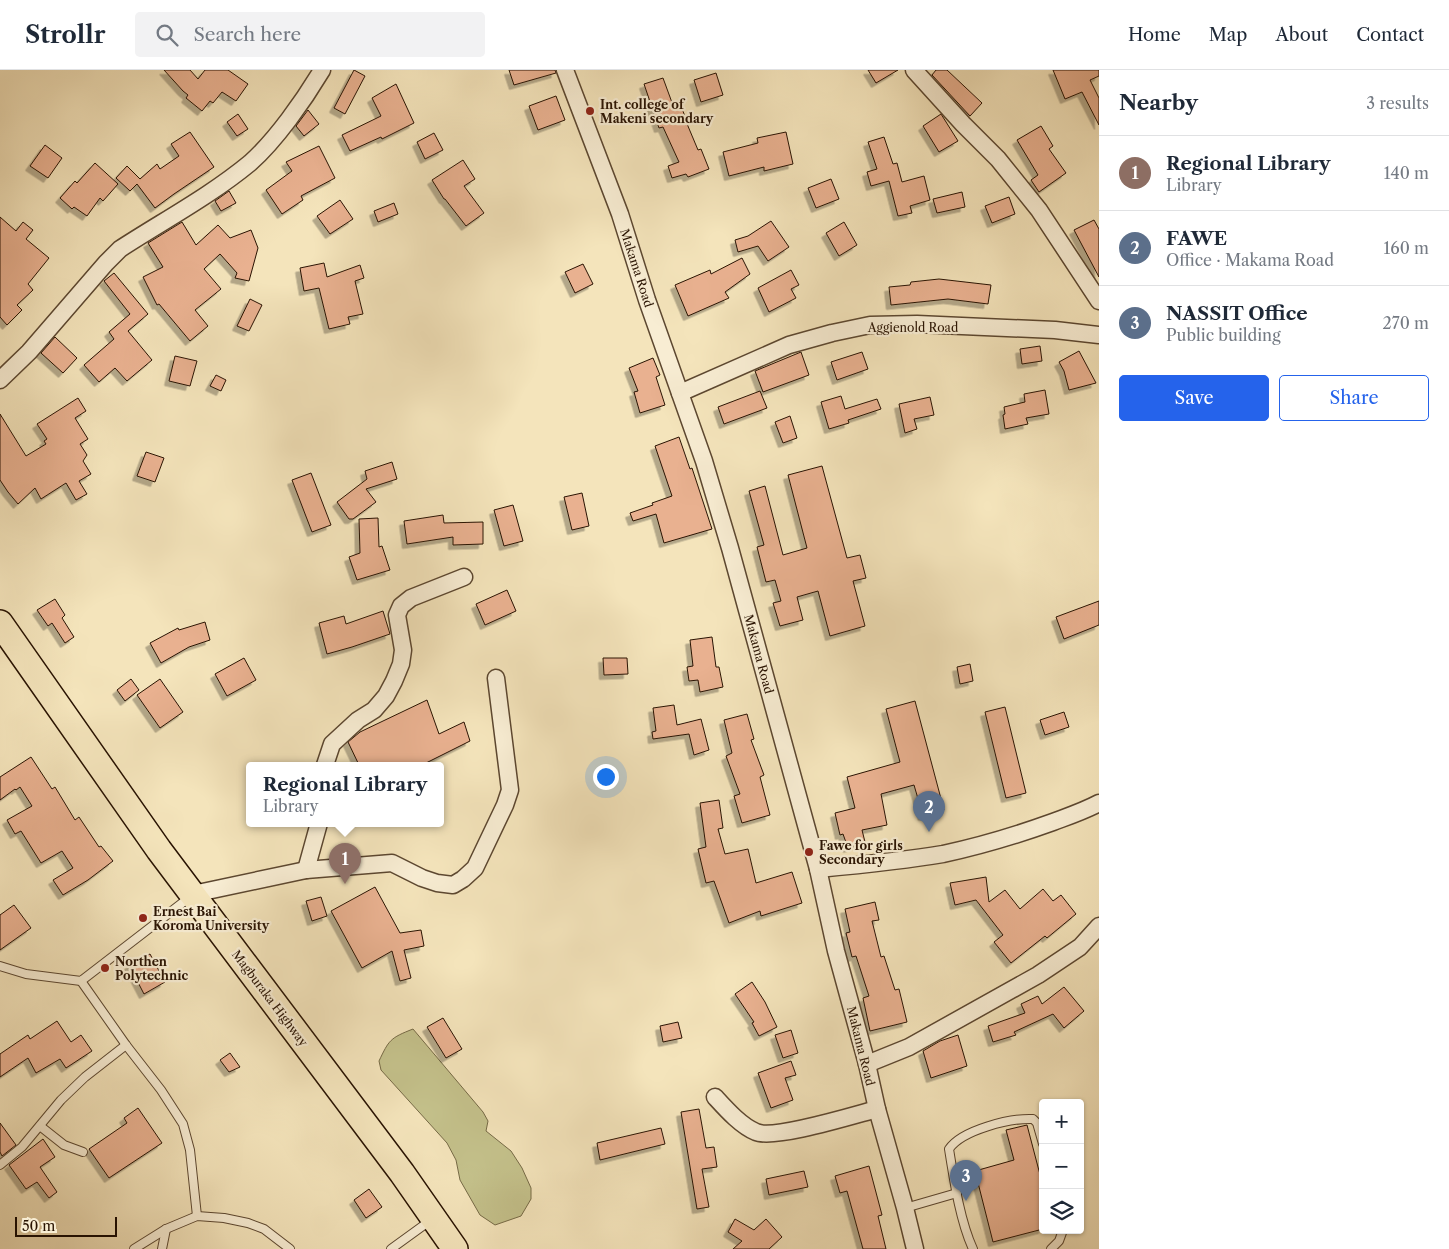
<!DOCTYPE html>
<meta charset="utf-8">
<style>
:root{--surface:#fff;--page:#f2f2f3;--text:#1f2937;--muted:#747a83;--line:#e0e1e3;--accent:#2563eb}
body{margin:0;font-family:"Libre Caslon Text",serif;background:var(--page);color:var(--text)}
.controls{position:absolute;right:15px;bottom:15px;display:grid;overflow:hidden;border-radius:5px;box-shadow:0 1px 4px #0004}
.controls button{width:45px;height:45px;display:grid;place-items:center;padding:0;border:0;border-bottom:1px solid var(--line);background:var(--surface);color:var(--text);font:25px sans-serif}
.scale{position:absolute;left:15px;bottom:12px;width:102px;box-sizing:border-box;padding-left:5px;border:2px solid #291302;border-top:0;font-size:14px;line-height:18px;white-space:nowrap;color:#291302;-webkit-text-stroke:4px #f8edd3;paint-order:stroke}
.you{position:absolute;left:605px;top:706px;width:18px;height:18px;margin:-12px;border:4px solid #fff;border-radius:50%;background:#1a73e8;box-shadow:0 0 0 8px #1a73e833}
.badge{display:grid;place-items:center;width:32px;height:32px;border-radius:50%;background:var(--accent);color:#fff;font-size:16px;font-weight:700}
.pin{position:absolute;translate:-50% -41px;filter:drop-shadow(0 1px 2px #0008)}
.pin::after{content:'';position:absolute;top:26px;width:18px;height:15px;background:inherit;clip-path:polygon(0 0,100% 0,50% 100%)}
.popup{position:absolute;left:246px;top:692px;width:198px;height:65px;box-sizing:border-box;display:grid;place-content:center;border-radius:5px;background:var(--surface);filter:drop-shadow(0 1px 4px #0005);font-size:16px;white-space:nowrap;color:var(--muted)}
.popup b{font-size:19px;color:var(--text)}
.popup::after{content:'';position:absolute;left:50%;top:100%;margin-left:-10px;border:10px solid transparent;border-top-color:var(--surface)}
.list{margin:0;padding:0;list-style:none}
h2{display:flex;justify-content:space-between;align-items:center;height:65px;margin:0;padding:0 20px;font-size:21px}
h2 small{font-size:16px;font-weight:400;color:var(--muted)}
.list li{display:grid;grid-template-columns:32px 1fr auto;gap:15px;align-items:center;box-sizing:border-box;height:75px;padding:0 20px;border-top:1px solid var(--line)}
.list b{display:block;font-size:19px;white-space:nowrap}
.list p{margin:0;font-size:16px;white-space:nowrap;color:var(--muted)}
.list em{font-size:16px;font-style:normal;color:var(--muted)}
.actions{display:flex;gap:10px;padding:15px 20px}
.actions a{flex:1;padding:11px 0;border:1px solid var(--accent);border-radius:5px;text-align:center;font-size:18px;color:var(--accent)}
.actions .main{background:var(--accent);color:#fff}
.icon{flex:none;width:28px;height:28px;fill:none;stroke:currentColor;stroke-width:2;stroke-linecap:round;stroke-linejoin:round}
.map{position:relative;flex:none;width:1099px;height:1179px;overflow:hidden}
header{display:flex;align-items:center;gap:30px;box-sizing:border-box;height:70px;padding:0 25px;background:var(--surface);border-bottom:1px solid var(--line)}
header strong{font-size:24px}
nav{display:flex;gap:28px;margin-inline-start:auto;font-size:18px}
.search{width:350px;height:45px;background:var(--page);display:flex;align-items:center;gap:12px;box-sizing:border-box;padding:0 18px;border-radius:5px;color:var(--muted);font-size:19px}
main{display:flex}
aside{flex:1;background:var(--surface)}
.map>svg:first-child{display:block}
.green{fill:#c4c18b;stroke:#766a46}
.building{fill:#e9b190;stroke:#291302;filter:url(#shadow)}
.lines{fill:none;stroke-linecap:round;stroke-linejoin:round}
.service-casing{stroke:#5c4730;stroke-width:10}
.minor-casing{stroke:#5c4730;stroke-width:19}
.primary-casing{stroke:#291302;stroke-width:28}
.service{stroke:#f8edd3;stroke-width:8}
.minor{stroke:#f8edd3;stroke-width:16}
.primary{stroke:#f4e4bb;stroke-width:25}
.poi-dot{fill:#8f2418;stroke:#f8edd3;stroke-width:2}
.labels{text-anchor:middle;dominant-baseline:central;stroke-width:4.5;stroke-linejoin:round;paint-order:stroke}
.poi-label{font-size:12px;font-weight:bold;fill:#291302;stroke:#f8edd3;text-anchor:start}
.street-label{font-size:12px;fill:#291302;stroke:#f8edd3}
</style>
<header>
<strong>Strollr</strong>
<div class="search"><svg class="icon" aria-label="search" viewBox="0 0 24 24"><circle cx="10" cy="10" r="6"/><path d="M15 15l6 6"/></svg>Search here</div>
<nav><a>Home</a><a>Map</a><a>About</a><a>Contact</a></nav>
</header>
<main>
<div class="map">
<svg width="1099" height="1179" viewBox="0 0 1099 1179">
<defs>
<filter id="shadow"><feDropShadow dx="-4.5" dy="4.5" stdDeviation="0" flood-color="#0004"/></filter>
</defs>
<rect width="100%" height="100%" fill="#f4e4bb"/>
<filter id="stains"><feTurbulence type="fractalNoise" baseFrequency=".004" numOctaves="4"/><feColorMatrix values="0 0 0 0 .2 0 0 0 0 .09 0 0 0 0 .02 0 0 0 .5 -.17"/></filter>
<radialGradient id="worn" r=".72"><stop offset=".6" stop-color="#630" stop-opacity="0"/><stop offset="1" stop-color="#630" stop-opacity=".3"/></radialGradient>
<!-- green -->
<path class="green" d="M413,959L483,1042L488,1051L486,1061L511,1081L522,1098L531,1118V1129L521,1146L495,1155L480,1145L460,1110L456,1090L447,1073L381,1000L379,991C389,970 390,968 413,959Z"/>
<!-- building -->
<g class="building">
<polygon points="164,0 190,0 198,9 205,0 228,0 248,14 236,31 222,22 213,33 210,31 202,41 186,28 188,25 183,21"/>
<polygon points="354,0 365,6 345,44 334,38"/>
<polygon points="509,0 555,0 556,3 514,15"/>
<polygon points="868,0 898,0 876,13"/>
<polygon points="936,0 947,0 982,33 970,46 932,5"/>
<polygon points="1053,0 1099,0 1099,6 1090,10 1099,28 1099,55 1082,22 1065,29"/>
<polygon points="716,3 723,25 701,32 694,10"/>
<polygon points="663,8 674,38 681,36 686,49 685,49 698,80 701,79 709,99 688,107 686,104 672,108 668,96 679,92 663,57 659,58 644,14"/>
<polygon points="396,14 414,53 382,69 381,67 350,81 342,65 381,46 372,28"/>
<polygon points="556,26 565,50 538,60 529,36"/>
<polygon points="308,40 319,54 304,66 296,56"/>
<polygon points="238,44 248,59 237,66 227,52"/>
<polygon points="941,44 958,71 939,82 923,56"/>
<polygon points="1041,56 1053,76 1049,79 1066,103 1039,122 1031,110 1038,105 1017,70"/>
<polygon points="190,62 214,97 174,124 155,138 137,114 130,121 116,108 127,96 140,109 157,94 160,99 179,86 171,74"/>
<polygon points="786,62 793,94 764,101 764,97 729,106 723,82 758,73 757,68"/>
<polygon points="434,63 443,80 425,89 417,72"/>
<polygon points="884,67 893,94 897,93 902,112 924,106 930,130 910,136 912,143 898,146 889,111 871,116 867,102 877,99 868,72"/>
<polygon points="45,75 62,88 48,108 30,96"/>
<polygon points="319,76 335,108 301,126 303,130 282,144 266,120 292,101 286,92"/>
<polygon points="463,90 475,109 464,116 484,143 466,156 445,129 444,129 432,110"/>
<polygon points="95,93 118,114 103,131 100,128 87,146 74,137 72,139 60,128 75,111 77,113"/>
<polygon points="831,109 839,129 816,138 808,118"/>
<polygon points="229,121 236,133 221,141 215,131"/>
<polygon points="962,122 965,137 937,143 933,129"/>
<polygon points="1009,127 1015,144 992,153 985,136"/>
<polygon points="340,130 353,149 330,164 317,146"/>
<polygon points="394,133 398,144 378,152 374,141"/>
<polygon points="0,147 16,161 23,152 33,160 26,169 49,188 28,214 33,220 17,235 22,240 7,255 0,247"/>
<polygon points="1094,150 1099,159 1099,207 1074,160"/>
<polygon points="771,151 789,177 768,191 758,176 738,182 735,170 748,166"/>
<polygon points="182,152 196,175 218,155 230,168 251,160 258,178 249,211 235,208 237,203 220,184 204,199 221,219 195,240 208,256 190,271 159,234 157,235 143,207 163,197 148,173"/>
<polygon points="844,152 857,175 839,186 826,163"/>
<polygon points="742,188 750,204 725,222 729,228 688,246 675,215 710,200 711,204"/>
<polygon points="324,193 327,207 360,195 364,208 355,211 363,244 348,247 350,254 329,259 319,218 304,221 300,198"/>
<polygon points="583,194 593,214 575,223 565,202"/>
<polygon points="791,200 799,215 791,219 796,228 769,242 758,218"/>
<polygon points="114,203 148,244 128,261 152,290 127,311 115,298 99,312 84,295 114,269 109,262 130,244 104,211"/>
<polygon points="939,209 991,215 988,234 948,229 891,235 889,217 910,215 911,212"/>
<polygon points="250,229 262,235 249,261 237,256"/>
<polygon points="55,267 77,288 63,303 41,283"/>
<polygon points="1040,276 1042,291 1022,294 1020,279"/>
<polygon points="1079,281 1096,313 1069,320 1064,301 1059,292"/>
<polygon points="801,282 809,305 763,322 755,301"/>
<polygon points="862,282 868,299 837,310 831,292"/>
<polygon points="175,286 197,291 190,316 169,311"/>
<polygon points="653,288 660,305 656,307 665,335 640,343 634,322 638,321 629,298"/>
<polygon points="216,305 226,310 221,321 210,316"/>
<polygon points="1045,320 1049,344 1026,348 1028,354 1005,359 1003,345 1005,344 1004,337 1025,332 1024,324"/>
<polygon points="760,321 767,338 724,354 718,337"/>
<polygon points="841,326 845,339 877,329 881,339 848,350 849,353 829,359 821,332"/>
<polygon points="930,327 934,345 914,349 917,359 905,363 899,334"/>
<polygon points="78,328 86,341 75,348 88,369 80,374 87,385 83,391 91,404 79,411 87,424 76,430 66,413 41,429 35,418 18,434 8,422 0,410 0,344 26,386 46,374 44,371 47,369 37,354"/>
<polygon points="790,346 797,368 783,373 775,352"/>
<polygon points="679,367 690,399 692,398 712,459 664,473 656,444 633,451 630,443 653,435 652,433 672,426 655,376"/>
<polygon points="146,382 164,388 155,412 137,406"/>
<polygon points="392,392 397,409 366,419 376,432 353,449 349,449 337,432 367,409 365,401"/>
<polygon points="822,396 847,488 860,485 866,508 853,511 865,556 830,566 818,521 797,527 803,550 780,556 773,533 781,531 775,510 766,512 757,477 764,475 749,421 765,416 783,485 807,478 788,405"/>
<polygon points="311,403 331,455 312,462 292,410"/>
<polygon points="582,423 589,456 572,460 564,427"/>
<polygon points="513,435 523,471 504,476 494,440"/>
<polygon points="443,445 444,453 483,452 483,474 453,475 453,467 407,474 404,451"/>
<polygon points="378,448 379,477 382,476 390,500 357,510 349,487 360,483 359,449"/>
<polygon points="507,520 516,541 485,555 476,534"/>
<polygon points="55,529 65,545 62,548 74,567 65,573 52,553 48,556 37,540"/>
<polygon points="1099,531 1099,555 1064,569 1056,547"/>
<polygon points="383,541 390,564 352,577 327,584 319,553 344,546 346,554"/>
<polygon points="205,552 210,570 189,577 161,593 150,573 178,558 179,560"/>
<polygon points="712,567 716,597 719,597 723,617 700,622 698,610 689,611 687,597 693,596 690,570"/>
<polygon points="244,588 256,610 227,626 215,604"/>
<polygon points="603,588 627,588 628,604 604,605"/>
<polygon points="970,594 973,611 960,614 957,597"/>
<polygon points="131,609 139,620 125,631 117,620"/>
<polygon points="160,609 183,642 160,658 137,625"/>
<polygon points="427,630 439,664 464,652 470,671 422,695 359,695 348,672 360,662"/>
<polygon points="915,631 944,740 923,746 914,715 881,724 887,755 862,760 865,772 848,778 843,764 840,765 835,743 855,738 847,707 900,692 886,639"/>
<polygon points="674,635 677,655 701,649 709,680 694,685 689,664 653,669 652,662 656,661 653,638"/>
<polygon points="1005,637 1026,723 1006,728 985,642"/>
<polygon points="1064,642 1069,657 1045,665 1040,650"/>
<polygon points="747,644 754,669 751,670 764,705 760,707 770,745 742,753 734,726 740,724 726,686 732,683 724,650"/>
<polygon points="31,687 52,719 55,717 75,750 79,747 99,777 101,776 113,791 88,810 63,825 53,810 73,798 62,781 41,793 21,761 15,764 7,750 32,736 20,717 16,720 15,719 0,730 0,707"/>
<polygon points="719,730 723,758 718,759 725,784 748,779 756,813 792,802 802,833 761,846 760,841 729,853 714,811 706,813 698,779 706,777 700,733"/>
<polygon points="986,807 989,832 1005,820 1020,839 1043,819 1053,831 1061,825 1076,844 1047,868 1045,866 1011,893 994,872 1003,865 976,830 955,835 950,813"/>
<polygon points="375,817 400,863 421,860 424,876 404,880 411,908 400,911 392,881 362,898 331,841"/>
<polygon points="321,827 327,846 312,851 306,831"/>
<polygon points="875,832 879,850 872,851 881,887 884,886 895,920 899,919 907,952 870,961 863,928 869,926 856,886 852,887 846,863 850,862 845,839"/>
<polygon points="14,835 31,858 0,880 0,845"/>
<polygon points="150,884 165,912 144,924 129,895"/>
<polygon points="752,912 765,932 777,957 759,966 752,953 754,952 735,924"/>
<polygon points="1064,917 1084,941 1064,958 1053,944 1014,962 1016,965 993,972 988,956 1025,943 1021,934 1038,926 1042,934"/>
<polygon points="443,948 462,979 446,988 427,957"/>
<polygon points="57,951 71,972 81,965 92,981 66,998 60,989 36,1003 28,988 0,1007 0,984 28,965 30,969"/>
<polygon points="678,952 682,968 663,972 660,956"/>
<polygon points="791,960 798,983 783,988 775,965"/>
<polygon points="958,965 967,996 931,1008 923,981 940,971"/>
<polygon points="230,983 240,997 229,1002 220,990"/>
<polygon points="791,991 796,1005 785,1008 793,1030 771,1038 758,1003"/>
<polygon points="138,1038 162,1073 109,1108 89,1079 127,1053 124,1048"/>
<polygon points="699,1039 706,1078 714,1077 717,1097 702,1099 709,1137 697,1139 681,1042"/>
<polygon points="0,1053 16,1075 2,1086 0,1082"/>
<polygon points="1027,1055 1043,1116 1043,1159 993,1172 975,1101 1014,1090 1006,1060"/>
<polygon points="661,1058 665,1074 600,1090 597,1073"/>
<polygon points="43,1069 55,1087 40,1097 57,1122 49,1128 37,1112 26,1119 9,1095"/>
<polygon points="869,1096 882,1145 878,1146 886,1179 863,1179 847,1121 840,1123 835,1106"/>
<polygon points="804,1101 808,1117 769,1125 766,1109"/>
<polygon points="369,1119 382,1137 366,1148 354,1130"/>
<polygon points="735,1149 754,1160 766,1149 782,1167 769,1179 733,1179 742,1171 728,1162"/>
</g>
<g class="lines">
<defs>
<g id="service">
<polyline points="0,896 26,904 81,911 190,827"/>
<polyline points="81,911 126,975 161,1020 183,1054 190,1080 197,1146"/>
<polyline points="40,1056 64,1075 83,1082"/>
<polyline points="0,1095 22,1077 61,1030 85,1007 126,975"/>
<polyline points="905,1138 957,1123"/>
<polyline points="134,1179 166,1159 197,1146 224,1148 248,1153 264,1159 290,1179"/>
<polyline points="162,1179 166,1159"/>
<polyline points="391,1179 431,1150"/>
<path d="M973,1179C960,1151 954,1110 949,1079C962,1060 1010,1048 1033,1049L1037,1053L1043,1074"/>
<polyline points="1051,1179 1059,1171 1063,1160"/>
</g>
<g id="minor">
<polyline points="565,0 620,144 647,230 704,391 730,478 818,799 836,881 867,994 877,1039 905,1138 915,1179"/>
<polyline points="914,0 963,54 998,89 1039,140 1099,231"/>
<path d="M0,310L29,282L106,193L120,179C163,151 210,126 250,93C276,70 304,30 322,0"/>
<polyline points="680,323 789,275 832,263 870,255 917,254 1055,260 1099,265"/>
<polyline points="325,695 332,674 358,650 374,640 386,626 394,611 401,594 403,580 397,545 401,536 411,528 464,507"/>
<path d="M818,799C860,795 902,791 943,784C980,776 1017,765 1053,752C1069,746 1084,741 1099,733"/>
<polyline points="306,800 319,753"/>
<polyline points="193,824 306,800 392,793 422,808 437,813 453,815 463,809 475,798 505,735 510,720 496,608"/>
<polyline points="867,994 909,977 1038,905 1080,877 1099,856"/>
<path d="M715,1027C726,1039 741,1056 756,1062C774,1070 854,1045 877,1039"/>
</g>
<polyline id="primary" points="0,553 159,780 402,1103 455,1179"/>
</defs>
<!-- service casing -->
<use href="#service" class="service-casing"/>
<!-- minor casing -->
<use href="#minor" class="minor-casing"/>
<!-- primary casing -->
<use href="#primary" class="primary-casing"/>
<!-- service -->
<use href="#service" class="service"/>
<!-- minor -->
<use href="#minor" class="minor"/>
<!-- primary -->
<use href="#primary" class="primary"/>
</g>
<!-- markers -->
<g class="poi-dot">
<circle cx="590" cy="41" r="5"/>
<circle cx="809" cy="782" r="5"/>
<circle cx="143" cy="848" r="5"/>
<circle cx="105" cy="898" r="5"/>
</g>
<g class="labels">
<!-- poi labels -->
<g class="poi-label">
<text x="600" y="34">Int. college of<tspan x="600" dy="14">Makeni secondary</tspan></text>
<text x="819" y="775">Fawe for girls<tspan x="819" dy="14">Secondary</tspan></text>
<text x="153" y="841">Ernest Bai<tspan x="153" dy="14">Koroma University</tspan></text>
<text x="115" y="891">Northen<tspan x="115" dy="14">Polytechnic</tspan></text>
</g>
<!-- street labels -->
<g class="street-label">
<text transform="translate(637 198) rotate(72)">Makama Road</text>
<text x="913" y="257">Aggienold Road</text>
<text transform="translate(759 584) rotate(75)">Makama Road</text>
<text transform="translate(270 928) rotate(53)">Magburaka Highway</text>
<text transform="translate(861 976) rotate(76)">Makama Road</text>
</g>
</g>
<rect width="100%" height="100%" filter="url(#stains)"/>
<rect width="100%" height="100%" fill="url(#worn)"/>
</svg>
<div class="controls">
<button>+</button>
<button>−</button>
<button><svg class="icon" aria-label="layers" viewBox="0 0 24 24"><path d="M12 4l9 5-9 5-9-5zM3 14l9 5 9-5"/></svg></button>
</div>
<div class="scale">50 m</div>
<div class="you"></div>
<div class="pin badge" style="left:345px;top:814px;background:#8d6e63">1</div>
<div class="popup"><b>Regional Library</b>Library</div>
<div class="pin badge" style="left:929px;top:762px;background:#5c6f8a">2</div>
<div class="pin badge" style="left:966px;top:1131px;background:#5c6f8a">3</div>
</div>
<aside>
<h2>Nearby<small>3 results</small></h2>
<ul class="list">
<li><span class="badge" style="background:#8d6e63">1</span><div><b>Regional Library</b><p>Library</p></div><em>140 m</em></li>
<li><span class="badge" style="background:#5c6f8a">2</span><div><b>FAWE</b><p>Office · Makama Road</p></div><em>160 m</em></li>
<li><span class="badge" style="background:#5c6f8a">3</span><div><b>NASSIT Office</b><p>Public building</p></div><em>270 m</em></li>
</ul>
<div class="actions"><a class="main">Save</a><a>Share</a></div>
</aside>
</main>
